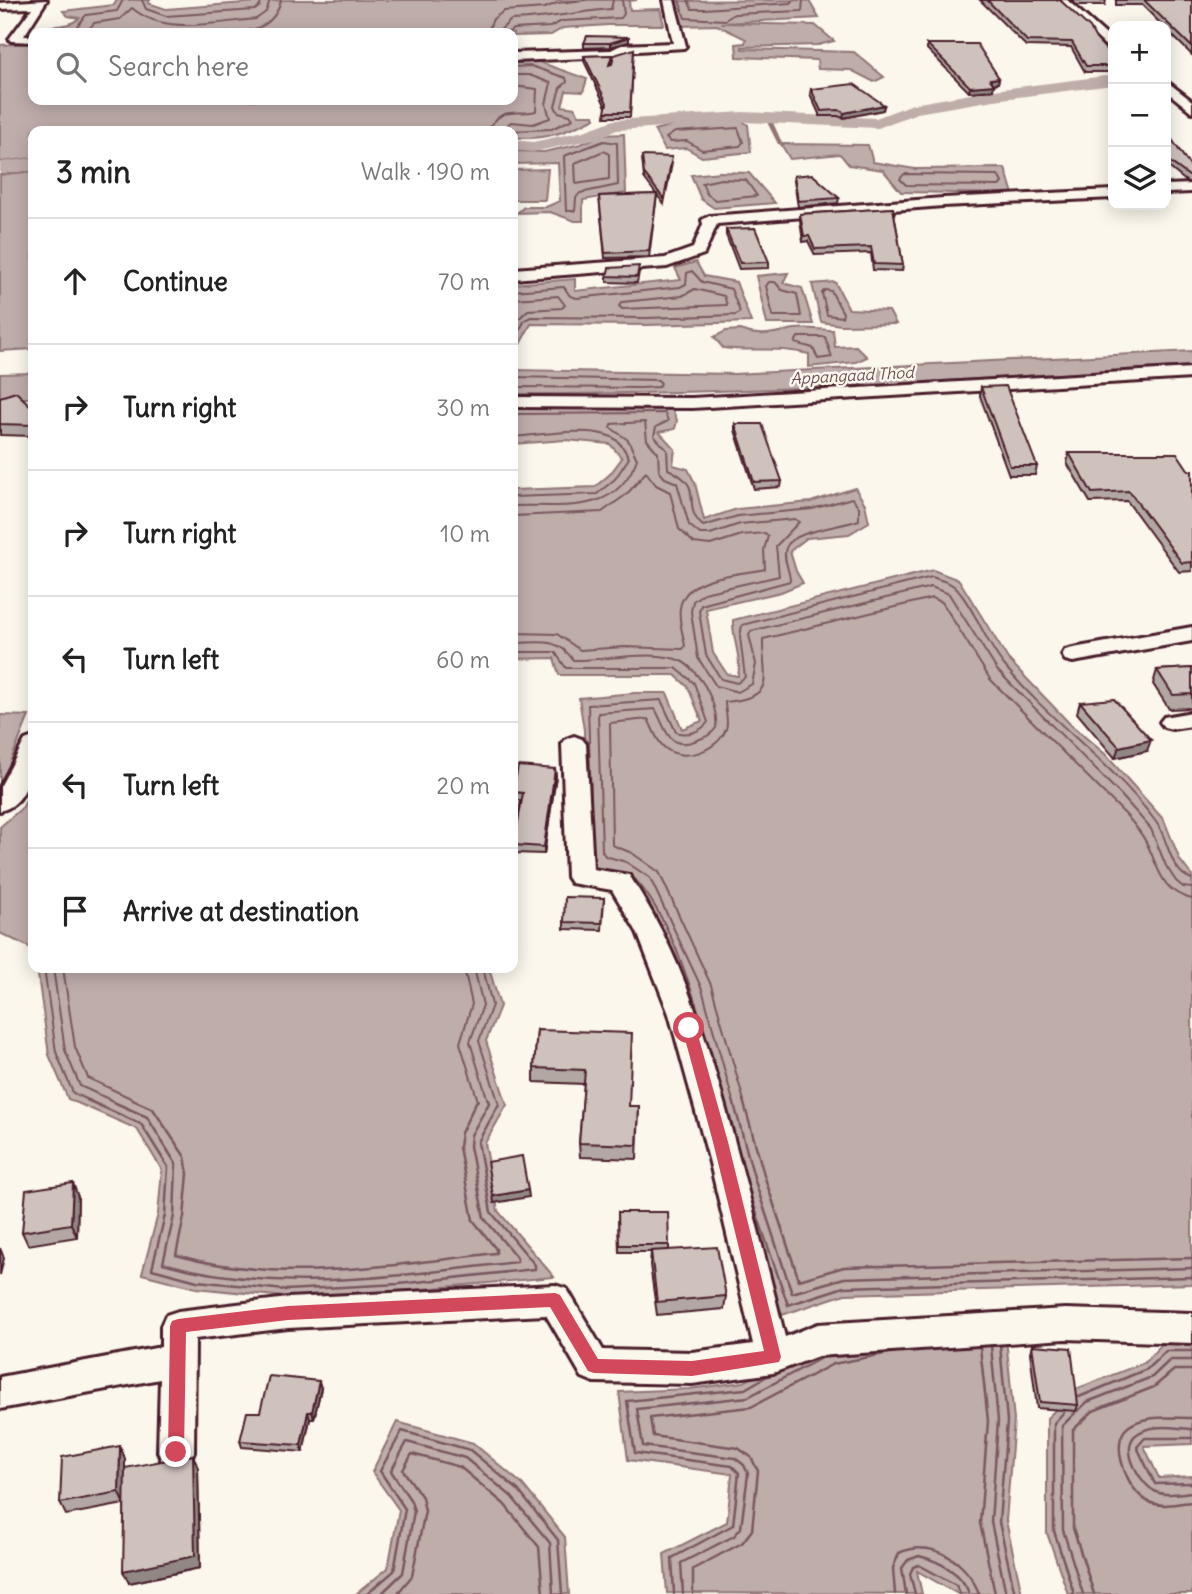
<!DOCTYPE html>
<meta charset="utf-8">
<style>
:root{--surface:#fff;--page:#f2f2f2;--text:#222;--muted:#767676;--line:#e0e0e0}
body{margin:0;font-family:Delius,sans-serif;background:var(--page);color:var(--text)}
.controls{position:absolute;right:21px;top:21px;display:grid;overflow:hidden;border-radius:14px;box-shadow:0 4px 18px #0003}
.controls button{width:63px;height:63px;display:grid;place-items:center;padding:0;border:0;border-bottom:2px solid var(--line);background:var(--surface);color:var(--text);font:35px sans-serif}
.stop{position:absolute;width:21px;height:21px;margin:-16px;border:5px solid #d1495b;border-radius:50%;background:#fff}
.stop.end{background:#d1495b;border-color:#fff;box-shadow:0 2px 7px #0008}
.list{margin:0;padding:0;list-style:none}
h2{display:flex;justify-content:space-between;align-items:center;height:91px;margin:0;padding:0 28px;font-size:30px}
h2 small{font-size:23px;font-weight:400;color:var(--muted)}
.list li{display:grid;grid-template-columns:46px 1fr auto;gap:21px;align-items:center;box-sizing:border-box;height:126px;padding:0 28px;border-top:2px solid var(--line)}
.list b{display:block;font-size:26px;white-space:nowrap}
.list em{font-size:23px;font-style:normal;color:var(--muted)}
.icon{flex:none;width:38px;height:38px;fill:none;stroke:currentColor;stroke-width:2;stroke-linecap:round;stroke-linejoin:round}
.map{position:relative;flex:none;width:1192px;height:1594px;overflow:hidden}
.search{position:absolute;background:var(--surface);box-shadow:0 4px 18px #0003;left:28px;top:28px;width:490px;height:77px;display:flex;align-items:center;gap:18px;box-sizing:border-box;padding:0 24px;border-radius:14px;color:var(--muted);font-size:26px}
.panel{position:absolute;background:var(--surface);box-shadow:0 4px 18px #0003;left:28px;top:126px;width:490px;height:847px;border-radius:14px}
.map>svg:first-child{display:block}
.water{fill:#bfadaa;stroke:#907477;stroke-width:2}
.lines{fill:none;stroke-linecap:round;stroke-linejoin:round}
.shore-far1{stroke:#79585e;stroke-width:2}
.shore{stroke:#79585e;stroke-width:2.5}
.stream{fill:#907477;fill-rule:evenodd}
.canal{fill:#bfadaa;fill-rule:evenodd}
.minor-casing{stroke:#4a1f2b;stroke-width:6}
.minor{fill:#fbf7ec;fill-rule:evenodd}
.wall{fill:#b2a7a2;stroke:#4a1f2b;stroke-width:2}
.shaded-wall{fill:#918884;stroke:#4a1f2b;stroke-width:2}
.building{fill:#cfc2bc;stroke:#4a1f2b;stroke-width:2}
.route{fill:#d1495b}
.labels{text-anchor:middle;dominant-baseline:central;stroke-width:5;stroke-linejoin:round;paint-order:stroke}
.far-water-label{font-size:16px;font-style:italic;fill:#6d4a51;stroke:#fbf7ec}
</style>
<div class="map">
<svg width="1192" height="1594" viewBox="0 0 1192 1594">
<rect width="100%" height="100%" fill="#fbf7ec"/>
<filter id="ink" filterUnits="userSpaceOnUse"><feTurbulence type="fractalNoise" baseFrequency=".0143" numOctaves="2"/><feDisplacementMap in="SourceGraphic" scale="14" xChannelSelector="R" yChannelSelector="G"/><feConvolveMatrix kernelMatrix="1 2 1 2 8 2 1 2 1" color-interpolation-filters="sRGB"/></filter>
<g filter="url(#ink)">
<!-- water -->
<g class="water">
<path d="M117,0H150L148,3L166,9L285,0H637L629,1L630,10L660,9L664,25H608L563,28L551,35L513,36V33H33V38H26C40,20 65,32 79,18L68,16L63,11L114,5Z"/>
<polygon points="802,0 809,1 819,18 721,23 815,25 834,41 818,45 742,47 742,49 854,52 884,77 874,82 851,70 818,69 817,60 737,57 736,44 745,43 746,39 717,25 679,26 672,1"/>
<path d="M33,43V100H513V60L531,59L587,79L583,92L566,91L562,106L575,108L579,115H594L595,118C567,132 544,141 513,137V131H33V158L0,162V45Z"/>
<polygon points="741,120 748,125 751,152 702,157 686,148 665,150 654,130 674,125"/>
<polygon points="624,134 626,193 583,200 583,221 575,221 550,212 517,213 524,207 546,207 560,201 558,163 513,164 513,151 544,152 581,144 602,135"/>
<polygon points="781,144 868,145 873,162 915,169 1005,168 1013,194 901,192 883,170 849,165 840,154 790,159"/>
<polygon points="548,169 545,200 513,200 513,170"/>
<polygon points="33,171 33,349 0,351 0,175"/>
<polygon points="720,172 749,173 775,203 714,208 701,199 691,175"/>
<polygon points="696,262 704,276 736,282 751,322 647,325 531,324 513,357 513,284 575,279 575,291 681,280 675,268"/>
<polygon points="788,273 783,283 802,288 813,324 767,324 756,276"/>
<polygon points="835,282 849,309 889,311 896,324 841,325 821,322 812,284"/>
<path d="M740,330C757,337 772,334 789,330C801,326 820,330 833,330L835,347L856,346L867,357L856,362L809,367V354C778,346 754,352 723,348L714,337L726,331Z"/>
<path d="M1192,351V366C966,380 739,395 513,394V370L734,374Z"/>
<polygon points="33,373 33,398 0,398 0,374"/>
<path d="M670,405L677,420L675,429L659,432L675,449L673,465L688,469L695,483L704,520L737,509L811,502L855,488L865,504L869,522L849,534L807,538L790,551L796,571L803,583L781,592L706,609L713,653L727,674L738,676C742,657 732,639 733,620L933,570L959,580L1008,659L1071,725L1105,754L1164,820L1180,860L1192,876V1284L845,1294L782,1315L649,913C633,879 630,879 594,869L586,856L584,730L579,698L635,693H667L682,729L702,721L688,687L675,675H559L554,658L513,659V490L595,487L610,474L622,458L610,444L566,440L513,444V408Z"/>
<polygon points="0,715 29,716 0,787"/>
<polygon points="33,783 33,949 0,933 0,827 23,807"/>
<polygon points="37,968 489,968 500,1006 486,1041 507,1105 485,1143 498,1211 554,1277 400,1291 285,1297 196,1288 142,1274 158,1214 162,1170 137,1129 68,1099 49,1055"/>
<polygon points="1011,1315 1007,1348 1014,1420 1006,1521 1022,1594 958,1594 917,1571 922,1594 667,1593 664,1554 727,1522 732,1474 628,1460 619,1392 689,1389 744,1382 790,1356"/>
<polygon points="1163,1343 1192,1344 1192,1444 1144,1446 1159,1478 1192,1476 1192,1594 1068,1594 1047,1533 1047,1418 1078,1388 1144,1363"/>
<polygon points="397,1422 473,1443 523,1485 565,1537 569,1594 356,1594 388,1568 399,1510 372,1472"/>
</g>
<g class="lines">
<!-- shore-far1 -->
<g class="shore-far1">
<polyline points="142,0 146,9 166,16 255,10 260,6 261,0"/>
<polyline points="679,0 685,18 725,20 734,14 802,11 803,0"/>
<polyline points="688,0 692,9 704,9 791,3 794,0"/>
<polyline points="45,33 75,29 86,15 117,11 123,0"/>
<path d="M86,33L94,23L120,19L132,8C165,36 216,22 256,19L266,12L270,0"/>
<path d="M203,33C234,32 273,37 281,0"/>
<polyline points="487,33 493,19 504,11 545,8 557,3 586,0"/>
<path d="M497,33L511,20C545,19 577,12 611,9L613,0"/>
<polyline points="507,33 513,29 550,27 562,21 621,18 624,14 622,0"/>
<polygon points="738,128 743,142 740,146 702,150 687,141 670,142 666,138 675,132"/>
<path d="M488,131C501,105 513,116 536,111L537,89L513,86"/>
<polyline points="499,131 511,122 533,124 550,118 546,104 551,83 529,75 513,75"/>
<polyline points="510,131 551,129 573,119 570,115 558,112 555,106 560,88 567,82 566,78 531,66 513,67"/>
<polygon points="604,141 617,143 618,185 580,193 576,198 575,211 566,211 564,156"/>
<polygon points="604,151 609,154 609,179 576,184 575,163"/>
<polygon points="904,174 998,175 1002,183 999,186 906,185 900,179"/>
<polygon points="721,179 746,180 757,196 715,200 707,194 702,183"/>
<polygon points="769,282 775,282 782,290 797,294 801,316 773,316 766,286"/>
<polygon points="695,289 724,296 727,305 622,309 619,306 622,302 682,296"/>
<polygon points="825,290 831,291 843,313 842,317 827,315 822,293"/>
<polyline points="513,291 564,287 570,296 577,298 680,287 686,284 687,273 692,271 702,282 731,289 740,312 736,315 647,318 531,317 525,320 513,342"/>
<polyline points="513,299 558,296 565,305 562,308 528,310 513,324"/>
<polygon points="798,337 825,337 832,357 818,359 813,348 795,343"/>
<polyline points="513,377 658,380 661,383 659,387 641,388 513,387"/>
<path d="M513,414L665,413L668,421L656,427L654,436L667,450L668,469C708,487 679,505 703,526L738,516L812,509L852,498L859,507V520C842,527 792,530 786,548C782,559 790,570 790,581L701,605L699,611L706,655L721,679L737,683L745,677L740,637L742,625L932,577C939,580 951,582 956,588C976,610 985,642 1004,665C1050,722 1113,763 1156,822C1169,839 1169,872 1192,879"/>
<path d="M513,437C540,435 587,426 612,437C620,441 625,450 629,458L615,479L597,494L513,497"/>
<path d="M513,506C563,504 616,517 637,459L628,440L611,428V424L645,422L647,440L658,453L659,471L665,478L677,483L689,525L700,534H710L740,524L795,519L799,522L776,546L779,576L704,593L693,601L691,612L698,658L716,686L738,692L752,684L756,664L749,635L751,631L931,587L949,594L997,670L1120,794L1151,829L1166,866L1176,881L1183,887L1192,888"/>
<path d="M513,516L602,512L627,494L646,472L656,485L670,492L679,529L694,543L710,545L742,535L765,533L768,536L764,550L765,569C740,575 685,574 680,608C678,620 683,634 685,646L683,649L624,647L580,650L557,634L513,633"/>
<path d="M513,643C539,643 557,636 573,660C603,661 657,648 683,662C692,667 699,677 705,686C712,699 718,713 716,728C711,735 705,737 697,740C667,752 667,729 655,709L598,713L602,851L605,856L626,862L650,878L702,989L733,1101"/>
<path d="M513,652H555L566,668H676L694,683L708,722C701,732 687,736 676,732L661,700L588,705L591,803"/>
<path d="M631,875C669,913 690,985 706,1036"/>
<polyline points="44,968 56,1052 73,1093 91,1101"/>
<polyline points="53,968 65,1050 80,1086 113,1101"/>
<polyline points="63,968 75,1047 88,1078 137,1101"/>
<polyline points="464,968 472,1004 460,1043 478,1101"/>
<polyline points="474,968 483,1005 470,1042 488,1101"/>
<polyline points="483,968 492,1005 479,1041 498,1101"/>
<path d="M744,1101L711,985L659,872L632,853L612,845L610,723L648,719C653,728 656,741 665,748C683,763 718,751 726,729C729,721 725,711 725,702C779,697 762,678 763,639L932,598L942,602L990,679L1126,815C1133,823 1141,832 1146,842C1159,867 1160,892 1192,899"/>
</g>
<!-- shore -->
<g class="shore">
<polyline points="87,1100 141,1124 168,1167 165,1215 152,1269 197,1281 285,1290 399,1284 535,1269 535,1265 491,1212 478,1142 499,1104 498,1100"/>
<path d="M109,1100L147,1117L176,1164L174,1216L163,1263C277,1296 401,1275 517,1262V1258L484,1218L470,1146L471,1135L489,1103L488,1100"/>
<path d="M133,1100L153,1109L185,1157L188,1174L184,1217L176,1255C279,1285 392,1265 496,1253V1249L473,1220L459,1147L461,1133L477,1100"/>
<polyline points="733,1100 755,1181 792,1293 844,1278 1192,1268"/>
<polyline points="743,1100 765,1178 799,1280 844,1267 1192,1258"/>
<polyline points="752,1200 788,1305 844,1287 1192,1277"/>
<polyline points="1000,1345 1007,1421 999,1522 1015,1594"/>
<polyline points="991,1346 998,1421 991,1522 1006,1594"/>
<polyline points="980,1347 988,1421 980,1523 995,1594"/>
<polyline points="1079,1397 1147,1369 1166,1351 1192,1351"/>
<polyline points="1078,1411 1087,1402 1152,1377 1170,1360 1192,1360"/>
<polyline points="1064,1412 1054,1423 1054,1531 1074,1594"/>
<polyline points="1075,1413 1062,1426 1063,1530 1083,1594"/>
<path d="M1192,1418C1172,1418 1144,1414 1128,1427C1108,1442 1128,1493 1149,1502C1162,1508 1178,1503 1192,1502"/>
<path d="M1192,1429C1175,1428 1152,1423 1137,1434C1118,1447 1141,1488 1159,1493C1169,1496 1181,1493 1192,1492"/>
<polyline points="1192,1438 1145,1438 1137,1447 1155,1484 1192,1483"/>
<polyline points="367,1594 394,1571 405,1509 380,1471 402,1431 470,1450 518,1490 558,1540 562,1594"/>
<polyline points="381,1594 403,1573 414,1511 411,1501 391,1471 407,1442 465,1458 511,1496 550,1543 553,1594"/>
<polyline points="397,1594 412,1576 425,1511 422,1497 403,1470 412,1454 460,1467 504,1504 539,1547 543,1594"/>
<polyline points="674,1594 672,1558 733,1525 739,1473 732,1466 635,1453 627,1401 745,1389 769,1375"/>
<polyline points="683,1594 681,1563 734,1536 741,1528 748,1474 744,1465 735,1458 643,1446 637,1409 748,1397 823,1357"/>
<polyline points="693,1594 693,1569 742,1543 752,1530 758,1471 751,1457 738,1448 653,1436 650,1418 751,1407 833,1364 895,1352"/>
<path d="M895,1594L893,1568L899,1553C932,1538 968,1562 979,1594"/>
<path d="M906,1594L902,1568L908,1560L919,1556C939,1561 963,1573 969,1594"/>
<polyline points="915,1594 910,1574 913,1567 919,1565 956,1585 960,1594"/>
<polyline points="1094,1594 1073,1528 1073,1430 1093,1411 1154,1387 1174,1370 1192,1370"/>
</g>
<!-- stream -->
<polygon class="stream" points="768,116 771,118 783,145 778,144 765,118"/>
<!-- canal -->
<g class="canal">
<polygon points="1113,75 1113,85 994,100 917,113 878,128 743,122 617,130 595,139 533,152 513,150 513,140 533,142 584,131 614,120 743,112 876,118 913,104 994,90"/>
<polygon points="33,158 33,170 0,174 0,162"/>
</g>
<defs>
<g id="minor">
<polygon points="47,0 24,36 33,36 33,42 11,41 9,39 32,8 0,9 0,3"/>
<polygon points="664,0 674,0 686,46 684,48 623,52 613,57 513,61 513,53 611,50 621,45 673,43"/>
<polygon points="1056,0 1067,0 1113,41 1113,50 1109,49"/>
<polygon points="1166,81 1192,101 1192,112 1166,91"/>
<polygon points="1192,184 1192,192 1166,193 1166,185"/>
<polygon points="1113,190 1113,198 943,206 717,224 704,254 667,267 513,279 513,269 665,258 693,248 703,224 702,220 709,216 943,198"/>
<polygon points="1192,368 1192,378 692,408 513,407 513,397 692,398"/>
<polygon points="1192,627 1192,641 1073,662 1065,660 1062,655 1065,650 1073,648"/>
<polygon points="1192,712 1192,726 1172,729 1164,727 1160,722 1164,717"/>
<path d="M574,736L582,739L586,744L593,869L629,875C678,948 703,1027 726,1110C747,1185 766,1261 785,1337L818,1324L1065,1309L1192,1313V1343L1065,1339L818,1356L773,1373L692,1384L594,1382L582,1377L546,1315L288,1328L195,1339L194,1452L189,1464L176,1469L163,1464L158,1452L160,1379L0,1409V1377L161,1347V1326L166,1315L178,1311L288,1298L555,1285L567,1289L603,1350L692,1352L753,1344L710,1163L669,1014L637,932L612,890L571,883L567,877L562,744L566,739Z"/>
<path d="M33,737C34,763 31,803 0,811V787L25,740Z"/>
</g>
</defs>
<!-- minor casing -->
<use href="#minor" class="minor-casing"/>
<!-- minor -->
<use href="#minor" class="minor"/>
</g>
<!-- wall -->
<g class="wall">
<polygon points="980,0 1060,0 1113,57 1113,72 1085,72 1071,47 1026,46"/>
<polygon points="1070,0 1106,0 1105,5 1077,5"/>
<polygon points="1116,0 1192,0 1192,55 1166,29 1166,26 1163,26 1142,5 1116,5"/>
<polygon points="629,42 610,47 584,48 584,43"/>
<polygon points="927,44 999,78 998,83 993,84 993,90 969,92 927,49"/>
<polygon points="634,49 630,117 605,117 606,107 584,61 584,56 612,55 610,64"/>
<polygon points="811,89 884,105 883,110 843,118 838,116 820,116 810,94"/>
<polygon points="1111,118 1113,118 1113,125 1110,123"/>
<polygon points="1166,131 1192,169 1192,182 1187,182 1166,165"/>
<polygon points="642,156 672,163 664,204 657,195 649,257 605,258 599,196 656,194 644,178"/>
<polygon points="794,176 839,198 838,203 798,207 794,181"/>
<polygon points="893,208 903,265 902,271 873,270 871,253 815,255 808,241 803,242 800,220 800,214"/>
<polygon points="726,229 769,262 769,268 739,269 726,235"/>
<polygon points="639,272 637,283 607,282 607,276"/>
<polygon points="981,387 1037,466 1035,475 1009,475 980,396"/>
<polygon points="0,397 33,408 33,436 0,435"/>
<polygon points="735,424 782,481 781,487 754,489 735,430"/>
<polygon points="1069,453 1192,471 1192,571 1179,572 1127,501 1090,502 1067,463"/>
<polygon points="1192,668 1192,708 1169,709 1153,684 1157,670"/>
<polygon points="1080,702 1147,751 1115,758 1077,713"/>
<polygon points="555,769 556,776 544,854 514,853 514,845 521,800 513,800 513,792"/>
<polygon points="604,898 602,930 564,929 564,922"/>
<polygon points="537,1030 629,1106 639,1106 637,1159 580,1157 579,1143 584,1084 534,1082 534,1068"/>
<polygon points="78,1197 77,1237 28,1245 22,1232"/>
<polygon points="618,1212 669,1245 669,1250 726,1296 724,1309 657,1315 650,1265 651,1252 619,1252"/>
<polygon points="1032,1345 1078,1405 1076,1411 1037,1408 1030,1352"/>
<polygon points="321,1388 314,1419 310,1419 303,1452 242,1447 240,1441 260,1412"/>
<polygon points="120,1446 125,1459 125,1468 198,1468 200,1568 129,1583 124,1504 66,1515 60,1503"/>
</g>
<!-- shaded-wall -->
<g class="shaded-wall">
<polygon points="629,37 629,42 610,47 610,43"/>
<polygon points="999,78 998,83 990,84 990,79"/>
<polygon points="994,85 993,90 969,92 970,87"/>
<polygon points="884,105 883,110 843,118 844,113"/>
<polygon points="1151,740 1147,751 1115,758 1119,747"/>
<polygon points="555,769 556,776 544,854 544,847"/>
<polygon points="73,1183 78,1197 77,1237 71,1224"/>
<polygon points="528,1190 529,1197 494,1203 493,1196"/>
<polygon points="0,1248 4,1258 0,1275"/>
<polygon points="319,1381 321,1388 314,1419 312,1412"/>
<polygon points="308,1412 310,1419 303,1452 301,1445"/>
<polygon points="120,1446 125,1459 125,1504 119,1492"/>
<polygon points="193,1455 198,1468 200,1568 129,1583 123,1571"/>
</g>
<!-- building -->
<g class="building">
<polygon points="987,0 1060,0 1090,28 1096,39 1113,57 1113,66 1086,66 1072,42 1027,41"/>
<polygon points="1144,0 1192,0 1192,47"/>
<polygon points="587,36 629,37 610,43 584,43"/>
<polygon points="927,44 977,44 999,78 990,79 994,85 970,87"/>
<polygon points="634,49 630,112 605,112 607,103 584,56 612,55 609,65 612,64 614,55"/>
<polygon points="854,84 884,105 844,113 839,110 821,111 811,89"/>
<polygon points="1166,131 1192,169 1192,176 1189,176 1166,159"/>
<polygon points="642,156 672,157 664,199 644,173"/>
<polygon points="812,174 839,198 798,201 794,176"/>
<polygon points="657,194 649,251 605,253 599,196"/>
<polygon points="893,208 903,265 874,264 871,247 815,249 809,236 804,236 800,214"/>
<polygon points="755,228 769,262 740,263 726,229"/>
<polygon points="639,266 637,277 607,276 609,268"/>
<polygon points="1006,386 1037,466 1010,466 981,387"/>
<polygon points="16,392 33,408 33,425 0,424 0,397"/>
<polygon points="735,424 762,424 782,481 754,482"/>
<polygon points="1069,453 1177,453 1189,471 1192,471 1192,562 1182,563 1129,491 1092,493"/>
<polygon points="1192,668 1192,694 1173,695 1157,670"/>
<polygon points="1114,699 1151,740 1119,747 1080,702"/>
<polygon points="518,766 555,769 544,847 514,845 523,793 513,792"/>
<polygon points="565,897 604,898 602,923 564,922"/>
<polygon points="537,1030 632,1033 629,1106 639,1106 637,1145 579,1143 585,1070 534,1068"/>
<polygon points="522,1156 528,1190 493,1196 487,1162"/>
<polygon points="73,1183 71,1224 22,1232 26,1190"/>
<polygon points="618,1212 668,1212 669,1245 619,1245"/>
<polygon points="717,1247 726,1296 657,1302 651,1251"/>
<polygon points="1032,1345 1071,1348 1078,1405 1040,1402"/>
<polygon points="269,1376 319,1381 312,1412 308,1412 301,1445 240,1441 247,1412 260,1412"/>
<polygon points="120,1446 119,1492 60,1503 62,1457"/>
<polygon points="193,1455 195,1556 123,1571 125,1468"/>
</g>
</g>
<!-- route -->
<polygon class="route" points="689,1023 696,1028 728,1142 781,1357 779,1362 692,1376 594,1373 588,1371 550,1307 288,1320 186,1332 184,1452 182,1457 176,1460 170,1457 168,1452 170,1326 172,1321 178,1319 288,1306 555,1293 560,1295 598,1359 692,1361 764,1351 713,1142 682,1028"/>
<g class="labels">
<!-- far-water labels -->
<g class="far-water-label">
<text transform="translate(852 375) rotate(-3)">Appangaad Thod</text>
</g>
</g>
</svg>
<div class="controls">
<button>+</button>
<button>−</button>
<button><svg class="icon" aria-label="layers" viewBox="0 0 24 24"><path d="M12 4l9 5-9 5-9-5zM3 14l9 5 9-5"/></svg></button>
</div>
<div class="stop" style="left:689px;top:1028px"></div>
<div class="stop end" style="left:176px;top:1452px"></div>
<div class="search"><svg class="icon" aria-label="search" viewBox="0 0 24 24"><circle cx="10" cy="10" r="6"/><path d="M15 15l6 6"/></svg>Search here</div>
<section class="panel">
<h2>3 min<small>Walk · 190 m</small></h2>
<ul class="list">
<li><svg class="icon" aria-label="ahead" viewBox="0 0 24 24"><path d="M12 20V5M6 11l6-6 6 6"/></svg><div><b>Continue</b></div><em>70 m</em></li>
<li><svg class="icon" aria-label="right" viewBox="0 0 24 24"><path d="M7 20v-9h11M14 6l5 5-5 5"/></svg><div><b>Turn right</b></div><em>30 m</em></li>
<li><svg class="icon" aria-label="right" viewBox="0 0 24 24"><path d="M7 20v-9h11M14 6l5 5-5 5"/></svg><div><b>Turn right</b></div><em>10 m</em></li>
<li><svg class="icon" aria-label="left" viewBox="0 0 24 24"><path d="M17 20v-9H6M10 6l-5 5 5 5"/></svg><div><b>Turn left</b></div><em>60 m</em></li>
<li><svg class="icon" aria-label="left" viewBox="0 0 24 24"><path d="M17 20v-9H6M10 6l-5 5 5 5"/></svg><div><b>Turn left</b></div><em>20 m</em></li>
<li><svg class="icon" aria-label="arrive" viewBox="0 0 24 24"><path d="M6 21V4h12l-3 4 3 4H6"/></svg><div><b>Arrive at destination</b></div></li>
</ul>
</section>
</div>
